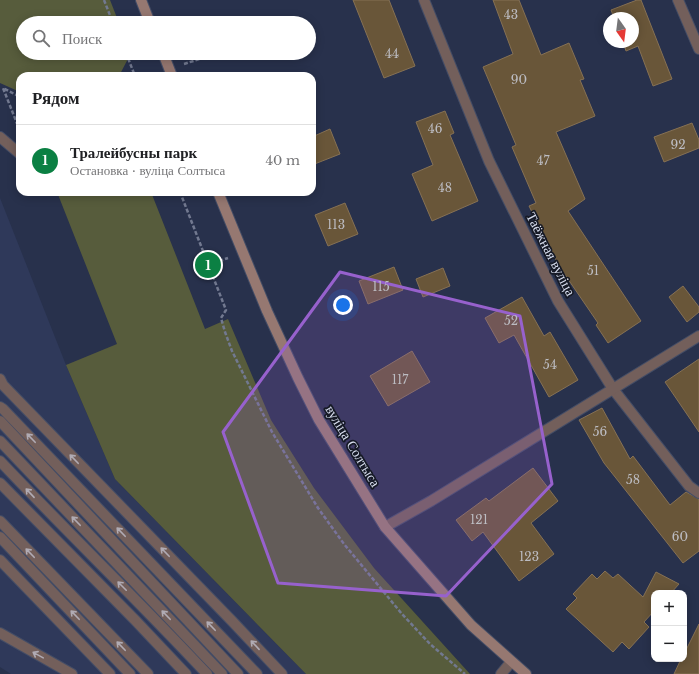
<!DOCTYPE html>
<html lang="ru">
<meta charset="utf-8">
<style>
:root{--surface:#fff;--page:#f2f2f2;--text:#202124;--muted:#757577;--line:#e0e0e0;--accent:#0b8043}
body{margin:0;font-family:"Libre Baskerville",serif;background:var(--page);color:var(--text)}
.controls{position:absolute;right:12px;bottom:12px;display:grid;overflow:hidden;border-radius:8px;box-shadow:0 2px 10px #0003}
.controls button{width:36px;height:36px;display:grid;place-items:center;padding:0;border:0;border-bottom:1px solid var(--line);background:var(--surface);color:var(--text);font:20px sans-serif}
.compass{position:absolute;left:603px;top:12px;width:36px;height:36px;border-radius:50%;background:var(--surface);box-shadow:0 2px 10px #0003;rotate:166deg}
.you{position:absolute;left:343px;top:305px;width:14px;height:14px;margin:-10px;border:3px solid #fff;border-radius:50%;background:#1a73e8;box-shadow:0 0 0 6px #1a73e833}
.badge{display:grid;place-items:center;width:26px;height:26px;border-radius:50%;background:var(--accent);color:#fff;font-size:13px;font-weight:700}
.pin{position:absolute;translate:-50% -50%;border:2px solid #fff;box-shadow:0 1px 4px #0006}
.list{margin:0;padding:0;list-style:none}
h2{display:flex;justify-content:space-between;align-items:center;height:52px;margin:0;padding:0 16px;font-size:17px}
h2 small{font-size:13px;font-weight:400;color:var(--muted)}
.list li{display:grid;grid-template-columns:26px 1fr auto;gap:12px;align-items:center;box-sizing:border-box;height:72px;padding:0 16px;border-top:1px solid var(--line)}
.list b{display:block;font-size:15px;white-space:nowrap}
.list p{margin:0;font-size:13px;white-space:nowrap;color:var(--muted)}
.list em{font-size:13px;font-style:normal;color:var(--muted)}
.icon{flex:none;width:22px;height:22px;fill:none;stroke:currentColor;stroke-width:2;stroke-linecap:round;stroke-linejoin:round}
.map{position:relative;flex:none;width:699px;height:674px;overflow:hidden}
.search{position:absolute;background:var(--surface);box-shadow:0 2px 10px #0003;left:16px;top:16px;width:300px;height:44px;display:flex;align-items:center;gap:10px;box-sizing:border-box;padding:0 14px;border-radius:22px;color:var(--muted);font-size:15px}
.panel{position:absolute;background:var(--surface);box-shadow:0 2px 10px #0003;left:16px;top:72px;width:300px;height:124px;border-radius:12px}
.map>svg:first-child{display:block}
.built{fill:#2f395a}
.green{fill:#575c3c}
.building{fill:#695639;stroke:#867154}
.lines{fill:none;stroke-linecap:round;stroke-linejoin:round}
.service-casing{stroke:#444d66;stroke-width:12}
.minor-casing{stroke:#444d66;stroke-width:12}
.secondary-casing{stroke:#444d66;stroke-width:12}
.path{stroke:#727990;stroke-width:2.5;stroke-dasharray:4 2;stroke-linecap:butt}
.service{stroke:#735f5b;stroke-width:10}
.minor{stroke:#735f5b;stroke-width:10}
.secondary{stroke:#967871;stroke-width:10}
.oneway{stroke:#b0abb4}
.marked{fill:#9761cd;fill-opacity:0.2;stroke:#9761cd;stroke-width:3;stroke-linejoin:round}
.labels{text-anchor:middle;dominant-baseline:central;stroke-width:3.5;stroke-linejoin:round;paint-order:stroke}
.number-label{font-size:12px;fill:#bcbcc2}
.street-label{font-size:14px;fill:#d8deef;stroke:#161a26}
</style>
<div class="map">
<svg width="699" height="674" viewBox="0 0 699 674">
<rect width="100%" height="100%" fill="#28314c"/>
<!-- built -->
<polygon class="built" points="0,198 66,365 115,479 306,674 11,674 0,667"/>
<!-- green -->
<g class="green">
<polygon points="0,0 110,0 119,23 23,23 23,53 131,53 119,76 20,76 20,92 0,83"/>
<polygon points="57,192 151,192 205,329 228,319 271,420 314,488 374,568 470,674 306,674 115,479 66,365 117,344"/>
</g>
<!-- building -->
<g class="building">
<polygon points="353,0 389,0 415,66 384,78"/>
<polygon points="493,0 519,0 541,55 569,43 584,79 580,80 595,116 556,132 585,199 568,211 641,321 608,343 596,325 598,323 559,266 529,206 536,203 512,147 516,145 483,67 513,54"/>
<polygon points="637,0 641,0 672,79 653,86 638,46 626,51 623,42 633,42 633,18 614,18 611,10"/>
<polygon points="445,111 454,133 450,135 478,201 432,221 412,174 433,165 416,122"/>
<polygon points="692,123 699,140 699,148 664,162 654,137"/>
<polygon points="330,129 340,154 312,165 312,137"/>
<polygon points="345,203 358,234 328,246 315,215"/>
<polygon points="394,267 403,290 368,304 359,281"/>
<polygon points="443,268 450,286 423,297 416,279"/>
<polygon points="683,286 699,307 699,312 687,322 669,297"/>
<polygon points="522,297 544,336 550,332 578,380 549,397 514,335 499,343 485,318"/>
<polygon points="412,351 430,382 388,406 370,376"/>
<polygon points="699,359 699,432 665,382"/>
<polygon points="602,408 630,459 633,456 670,505 686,492 699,499 699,551 683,563 604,463 579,420"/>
<polygon points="533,468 558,501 531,523 554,554 519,581 483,532 472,541 456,520 486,498 489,501"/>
<polygon points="605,571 613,578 618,574 643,597 656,572 679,584 671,593 654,593 654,611 644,622 649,627 629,649 622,642 613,652 566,609 577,598 573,594 592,574 597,579"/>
<polygon points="699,624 699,674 674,674 681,659 684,659 684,654"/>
</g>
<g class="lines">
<defs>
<g id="service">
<polyline points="0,137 20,154"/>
<polyline points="0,379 3,385 232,621 282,674"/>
<polyline points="0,407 3,409 257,674"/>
<polyline points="0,421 238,674"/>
<polyline points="0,441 222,674"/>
<path d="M0,461C68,533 140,602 207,674"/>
<polyline points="0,483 135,620 186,674"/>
<polyline points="0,521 148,674"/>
<polyline points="0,537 130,674"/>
<polyline points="0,560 110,674"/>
<polyline points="0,633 72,674"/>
<polyline points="501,674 511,662"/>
</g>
<g id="minor">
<polyline points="424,0 489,161 558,301 613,389 689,486 699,493"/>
<polyline points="678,0 699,49"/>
<polyline points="385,527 431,501 699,336"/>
</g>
<g id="secondary">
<polyline points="141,0 150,23"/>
<polyline points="163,53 172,76"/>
<polyline points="218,192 267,311 298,378 319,420 385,527 471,625 526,674"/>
</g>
</defs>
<!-- service casing -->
<use href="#service" class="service-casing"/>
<!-- minor casing -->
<use href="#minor" class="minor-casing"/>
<!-- secondary casing -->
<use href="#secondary" class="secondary-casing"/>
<!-- path -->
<g class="path">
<polyline points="104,0 113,23"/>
<polyline points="126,53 135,76"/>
<polyline points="184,64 209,56"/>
<polyline points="20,131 3,88 20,97"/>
<polyline points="180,192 226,310 221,318 225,332 232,351 272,432 318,508 344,544 402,614 430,644 465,674"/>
<polyline points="208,265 228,258"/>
</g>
<!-- service -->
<use href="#service" class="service"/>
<!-- minor -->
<use href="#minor" class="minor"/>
<!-- secondary -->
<use href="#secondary" class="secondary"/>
</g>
<!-- one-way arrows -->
<defs><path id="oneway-shaft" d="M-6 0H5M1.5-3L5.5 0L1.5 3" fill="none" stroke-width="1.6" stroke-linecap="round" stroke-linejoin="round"/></defs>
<g class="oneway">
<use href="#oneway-shaft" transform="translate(31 438) rotate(-134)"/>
<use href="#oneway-shaft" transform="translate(74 459) rotate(-134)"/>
<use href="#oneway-shaft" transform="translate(30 493) rotate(-133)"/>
<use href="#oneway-shaft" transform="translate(76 521) rotate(-134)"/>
<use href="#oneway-shaft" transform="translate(121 532) rotate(-134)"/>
<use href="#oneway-shaft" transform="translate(165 552) rotate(-134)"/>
<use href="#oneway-shaft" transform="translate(30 553) rotate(-134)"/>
<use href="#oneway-shaft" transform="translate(122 586) rotate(-135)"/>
<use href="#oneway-shaft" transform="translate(75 615) rotate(-134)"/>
<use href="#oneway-shaft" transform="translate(166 615) rotate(-134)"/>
<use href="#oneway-shaft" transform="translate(211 626) rotate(-134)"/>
<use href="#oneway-shaft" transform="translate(255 645) rotate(-133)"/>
<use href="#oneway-shaft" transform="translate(121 646) rotate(-134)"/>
<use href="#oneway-shaft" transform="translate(38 655) rotate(-151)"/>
</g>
<!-- marked area -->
<path class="marked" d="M340,272L520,316L552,484L446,596L278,583L223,432Z"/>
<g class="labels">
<!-- number labels -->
<g class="number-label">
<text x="511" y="14">43</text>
<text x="392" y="53">44</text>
<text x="519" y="79">90</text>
<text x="435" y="128">46</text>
<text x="678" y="144">92</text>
<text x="543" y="160">47</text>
<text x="445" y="187">48</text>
<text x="336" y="224">113</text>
<text x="593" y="270">51</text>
<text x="381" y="286">115</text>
<text x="511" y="320">52</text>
<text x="550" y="364">54</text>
<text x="400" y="379">117</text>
<text x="600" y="431">56</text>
<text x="633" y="479">58</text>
<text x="479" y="519">121</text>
<text x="680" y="536">60</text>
<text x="529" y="556">123</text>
</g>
<!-- street labels -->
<g class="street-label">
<text transform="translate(551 254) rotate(63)">Таёжная вуліца</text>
<text transform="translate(353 446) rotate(59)">вуліца Солтыса</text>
</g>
</g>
</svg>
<div class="controls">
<button>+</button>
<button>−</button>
</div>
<svg class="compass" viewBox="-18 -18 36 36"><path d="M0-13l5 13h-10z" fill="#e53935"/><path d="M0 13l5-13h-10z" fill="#757577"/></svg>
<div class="you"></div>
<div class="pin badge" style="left:208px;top:265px">1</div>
<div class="search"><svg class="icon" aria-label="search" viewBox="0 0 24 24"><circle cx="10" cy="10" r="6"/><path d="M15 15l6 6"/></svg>Поиск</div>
<section class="panel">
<h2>Рядом<small></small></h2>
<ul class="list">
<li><span class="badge">1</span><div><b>Тралейбусны парк</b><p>Остановка · вуліца Солтыса</p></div><em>40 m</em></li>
</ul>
</section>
</div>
